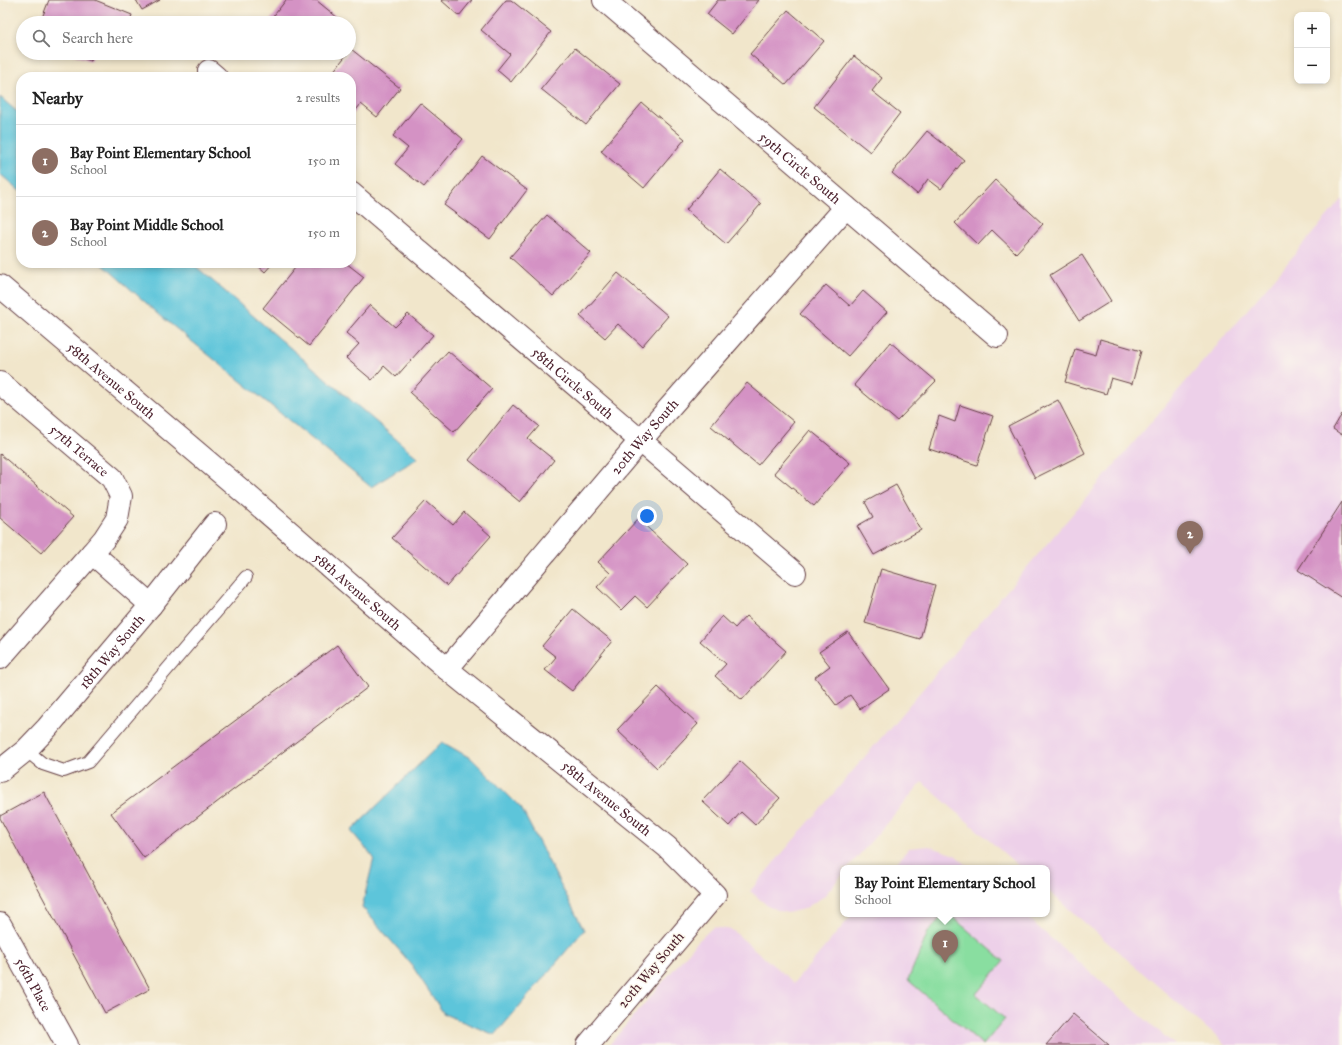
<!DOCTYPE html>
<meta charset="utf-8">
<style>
:root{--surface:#fff;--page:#f6f6f6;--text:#222;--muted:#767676;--line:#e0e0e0;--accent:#db2777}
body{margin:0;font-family:"IM FELL Great Primer",serif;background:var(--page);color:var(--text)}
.controls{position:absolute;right:12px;top:12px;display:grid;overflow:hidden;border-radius:8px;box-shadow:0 2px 6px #0003}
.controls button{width:36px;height:36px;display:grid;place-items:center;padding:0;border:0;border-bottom:1px solid var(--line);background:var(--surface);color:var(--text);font:20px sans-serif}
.you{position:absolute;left:647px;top:516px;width:14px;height:14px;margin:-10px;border:3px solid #fff;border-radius:50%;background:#1a73e8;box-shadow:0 0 0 6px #1a73e833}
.badge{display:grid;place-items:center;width:26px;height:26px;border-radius:50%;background:var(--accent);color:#fff;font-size:13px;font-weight:700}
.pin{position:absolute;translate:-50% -33px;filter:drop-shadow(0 1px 2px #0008)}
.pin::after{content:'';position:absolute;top:21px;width:14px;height:12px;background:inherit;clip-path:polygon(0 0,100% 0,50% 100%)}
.popup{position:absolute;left:840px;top:865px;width:210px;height:52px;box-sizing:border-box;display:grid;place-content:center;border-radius:8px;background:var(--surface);filter:drop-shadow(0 1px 3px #0005);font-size:13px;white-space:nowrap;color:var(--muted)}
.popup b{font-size:15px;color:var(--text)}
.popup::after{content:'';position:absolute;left:50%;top:100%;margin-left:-8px;border:8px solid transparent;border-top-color:var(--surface)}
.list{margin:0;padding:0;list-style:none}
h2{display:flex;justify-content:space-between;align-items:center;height:52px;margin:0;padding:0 16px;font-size:17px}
h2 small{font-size:13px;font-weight:400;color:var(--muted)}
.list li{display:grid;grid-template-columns:26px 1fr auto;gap:12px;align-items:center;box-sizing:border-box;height:72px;padding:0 16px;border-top:1px solid var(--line)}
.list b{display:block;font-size:15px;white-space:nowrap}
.list p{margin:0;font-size:13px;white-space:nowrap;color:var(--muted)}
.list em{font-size:13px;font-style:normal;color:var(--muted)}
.icon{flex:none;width:22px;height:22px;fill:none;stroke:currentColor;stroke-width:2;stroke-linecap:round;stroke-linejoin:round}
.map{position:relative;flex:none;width:1342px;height:1045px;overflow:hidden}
.search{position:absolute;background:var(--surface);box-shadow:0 2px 6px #0003;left:16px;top:16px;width:340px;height:44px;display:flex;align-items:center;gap:10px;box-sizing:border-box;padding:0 14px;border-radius:22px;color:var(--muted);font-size:15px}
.panel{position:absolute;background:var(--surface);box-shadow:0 2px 6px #0003;left:16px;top:72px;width:340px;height:196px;border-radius:16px}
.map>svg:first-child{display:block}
.built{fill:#edd0e9}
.green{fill:#89dea0;stroke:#6a7e66}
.water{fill:#5dc5da;stroke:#547282}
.building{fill:#d492c4}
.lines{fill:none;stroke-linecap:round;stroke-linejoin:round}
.lane-casing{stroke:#633d43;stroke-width:14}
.street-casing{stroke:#633d43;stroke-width:24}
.lane{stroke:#fff;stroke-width:12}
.street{stroke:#fff;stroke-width:22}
.labels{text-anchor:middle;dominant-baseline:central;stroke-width:3;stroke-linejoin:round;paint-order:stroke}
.street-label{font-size:14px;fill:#4a1f2b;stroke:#fbf7ec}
</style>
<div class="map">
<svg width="1342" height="1045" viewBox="0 0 1342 1045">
<rect width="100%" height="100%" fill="#fbf7ec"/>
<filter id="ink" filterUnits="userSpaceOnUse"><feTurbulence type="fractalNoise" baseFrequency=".025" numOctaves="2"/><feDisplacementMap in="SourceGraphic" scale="8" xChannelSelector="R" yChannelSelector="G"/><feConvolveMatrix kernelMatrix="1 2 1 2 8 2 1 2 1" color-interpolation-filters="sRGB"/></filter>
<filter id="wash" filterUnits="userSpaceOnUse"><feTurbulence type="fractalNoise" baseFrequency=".012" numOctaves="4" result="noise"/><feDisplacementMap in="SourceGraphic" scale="16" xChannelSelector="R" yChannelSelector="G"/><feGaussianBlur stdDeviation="0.9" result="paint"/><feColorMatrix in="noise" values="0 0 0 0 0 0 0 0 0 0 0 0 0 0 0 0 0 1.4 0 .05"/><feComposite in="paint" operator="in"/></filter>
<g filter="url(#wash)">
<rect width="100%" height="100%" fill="#f1e6cb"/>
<!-- built -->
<g class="built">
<polygon points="1342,199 1342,1045 1226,1045 1047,890 1047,868 1021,868 922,782 848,868 843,868 843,874 823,897 804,909 787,913 769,907 750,891"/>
<polygon points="929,846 955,855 970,868 892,868 909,848"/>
<polygon points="853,914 1023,914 1175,1045 609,1045 697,942 713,927 732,930 794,983"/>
</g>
<!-- green -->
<polygon class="green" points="944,914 949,914 1004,961 976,994 1005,1019 983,1045 908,980 928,932"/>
<!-- water -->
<g class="water">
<polygon points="0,97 21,115 21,192 0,174"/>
<polygon points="101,263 192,263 418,458 371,487 162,317"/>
<polygon points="442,742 472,759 521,808 584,930 495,1035 444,1014 411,964 362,907 374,858 351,831"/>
</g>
<g id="blocks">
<!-- building -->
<g class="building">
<polygon points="49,0 95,0 132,15 129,23 40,23"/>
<polygon points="136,0 160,0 142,10"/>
<polygon points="286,0 316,0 338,18 334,23 268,23"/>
<polygon points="441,0 472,0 459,16"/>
<polygon points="506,0 511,0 551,32 511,82 497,70 510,54 481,30"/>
<polygon points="718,0 759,0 732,34 707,14"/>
<polygon points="788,10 824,41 786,85 750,54"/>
<polygon points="575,48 620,84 586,125 541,89"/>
<polygon points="351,49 400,88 377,117 361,104 351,116 351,77 329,77"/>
<polygon points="70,53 94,53 91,61"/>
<polygon points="854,56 882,78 872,91 900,113 870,152 814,107"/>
<polygon points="420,103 463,139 424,187 395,164 408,148 393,136"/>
<polygon points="642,103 685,139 644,188 601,151"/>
<polygon points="927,131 964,160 941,189 928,179 917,194 892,173"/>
<polygon points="482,156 527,190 490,239 444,205"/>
<polygon points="720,169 761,204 726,244 686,210"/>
<polygon points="995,180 1043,224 1016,253 992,230 978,245 955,223"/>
<polygon points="547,215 591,253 553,296 510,257"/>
<polygon points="1082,255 1111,301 1079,321 1050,275"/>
<polygon points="255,263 273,263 265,272"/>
<polygon points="299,263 346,263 364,277 309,346 263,308"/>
<polygon points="618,273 668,316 642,346 618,324 605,338 580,316"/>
<polygon points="826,285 850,306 863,291 887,312 848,356 800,314"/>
<polygon points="370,305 395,327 408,314 433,335 396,377 384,366 372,380 346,358 359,344 346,333"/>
<polygon points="1100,339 1141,351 1132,384 1111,378 1106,394 1065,382 1075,349 1096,355"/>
<polygon points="890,342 936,381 897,421 854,385"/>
<polygon points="448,351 492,389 454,432 410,393"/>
<polygon points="747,383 794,422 758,465 711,426"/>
<polygon points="1058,400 1085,453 1035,478 1008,426"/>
<polygon points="513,405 539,426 528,439 554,460 520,502 469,460"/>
<polygon points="960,405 993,416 977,465 929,449 939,416 955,422"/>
<polygon points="1342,414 1342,435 1333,429"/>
<polygon points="810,430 850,463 814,506 774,473"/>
<polygon points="0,454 73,517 41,553 0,518"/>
<polygon points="896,485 921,530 874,555 857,526 873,517 865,502"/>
<polygon points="426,501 453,525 464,512 491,536 447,586 392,538"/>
<polygon points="1342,502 1342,598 1298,570"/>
<polygon points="638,519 687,564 647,607 635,596 621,610 597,587 610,573 598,562"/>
<polygon points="881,569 935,585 920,639 865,623"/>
<polygon points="573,609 612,641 572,691 545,670 556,657 542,646"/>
<polygon points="722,616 735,628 746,616 786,651 742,700 715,676 726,664 700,641"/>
<polygon points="848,632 889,689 860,709 850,695 836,705 815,677 830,666 819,652"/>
<polygon points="337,645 368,687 144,858 111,813"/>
<polygon points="658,687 698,724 657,768 617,730"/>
<polygon points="740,761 780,798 755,825 741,812 729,826 702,801"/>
<polygon points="44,792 150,989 105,1013 0,818 0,816"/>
<polygon points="1073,1014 1101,1038 1109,1045 1046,1045"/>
</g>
</g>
</g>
<g filter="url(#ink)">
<use href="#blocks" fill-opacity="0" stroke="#633d43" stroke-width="1"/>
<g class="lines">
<defs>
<polyline id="lane" points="26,750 43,764 64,771 88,762 246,577"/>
<g id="street">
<path id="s1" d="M604,0L997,336"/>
<polyline points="209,71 216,77"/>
<path id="s2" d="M351,193L795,573"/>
<path id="s3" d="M0,286L247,495L447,669L667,847L715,895L588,1045"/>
<path id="s4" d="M0,383L112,478L121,496L117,519L104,539L92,553"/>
<polyline points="0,658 92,553 151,605"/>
<path id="s5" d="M447,669L640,441L846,207"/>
<path id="s6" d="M0,771L26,750L47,728L151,605L215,524"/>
<path id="s7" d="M0,924L67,1045"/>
</g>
</defs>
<!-- lane casing -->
<use href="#lane" class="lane-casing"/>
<!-- street casing -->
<use href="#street" class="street-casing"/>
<!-- lane -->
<use href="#lane" class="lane"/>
<!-- street -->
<use href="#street" class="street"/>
</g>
</g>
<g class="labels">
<!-- street labels -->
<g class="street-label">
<text stroke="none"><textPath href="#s1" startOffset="258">59th Circle South</textPath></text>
<text stroke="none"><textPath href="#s3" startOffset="146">58th Avenue South</textPath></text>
<text stroke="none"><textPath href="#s2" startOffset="292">58th Circle South</textPath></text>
<text stroke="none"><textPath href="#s5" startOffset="305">20th Way South</textPath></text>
<text stroke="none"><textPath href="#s4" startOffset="104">57th Terrace</textPath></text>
<text stroke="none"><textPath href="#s3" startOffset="470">58th Avenue South</textPath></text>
<text stroke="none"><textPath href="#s6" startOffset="164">18th Way South</textPath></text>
<text stroke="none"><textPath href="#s3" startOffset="794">58th Avenue South</textPath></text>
<text transform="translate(651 970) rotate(-50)">20th Way South</text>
<text stroke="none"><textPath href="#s7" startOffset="69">56th Place</textPath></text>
</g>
</g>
</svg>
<div class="controls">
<button>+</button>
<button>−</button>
</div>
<div class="you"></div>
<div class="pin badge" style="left:945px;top:963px;background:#8d6e63">1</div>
<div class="popup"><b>Bay Point Elementary School</b>School</div>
<div class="pin badge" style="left:1190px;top:554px;background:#8d6e63">2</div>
<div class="search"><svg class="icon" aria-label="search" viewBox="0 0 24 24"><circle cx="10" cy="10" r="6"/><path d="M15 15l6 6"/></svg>Search here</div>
<section class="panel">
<h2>Nearby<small>2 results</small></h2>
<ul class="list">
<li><span class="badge" style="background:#8d6e63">1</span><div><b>Bay Point Elementary School</b><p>School</p></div><em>150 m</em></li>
<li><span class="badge" style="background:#8d6e63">2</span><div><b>Bay Point Middle School</b><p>School</p></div><em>150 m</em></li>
</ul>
</section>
</div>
